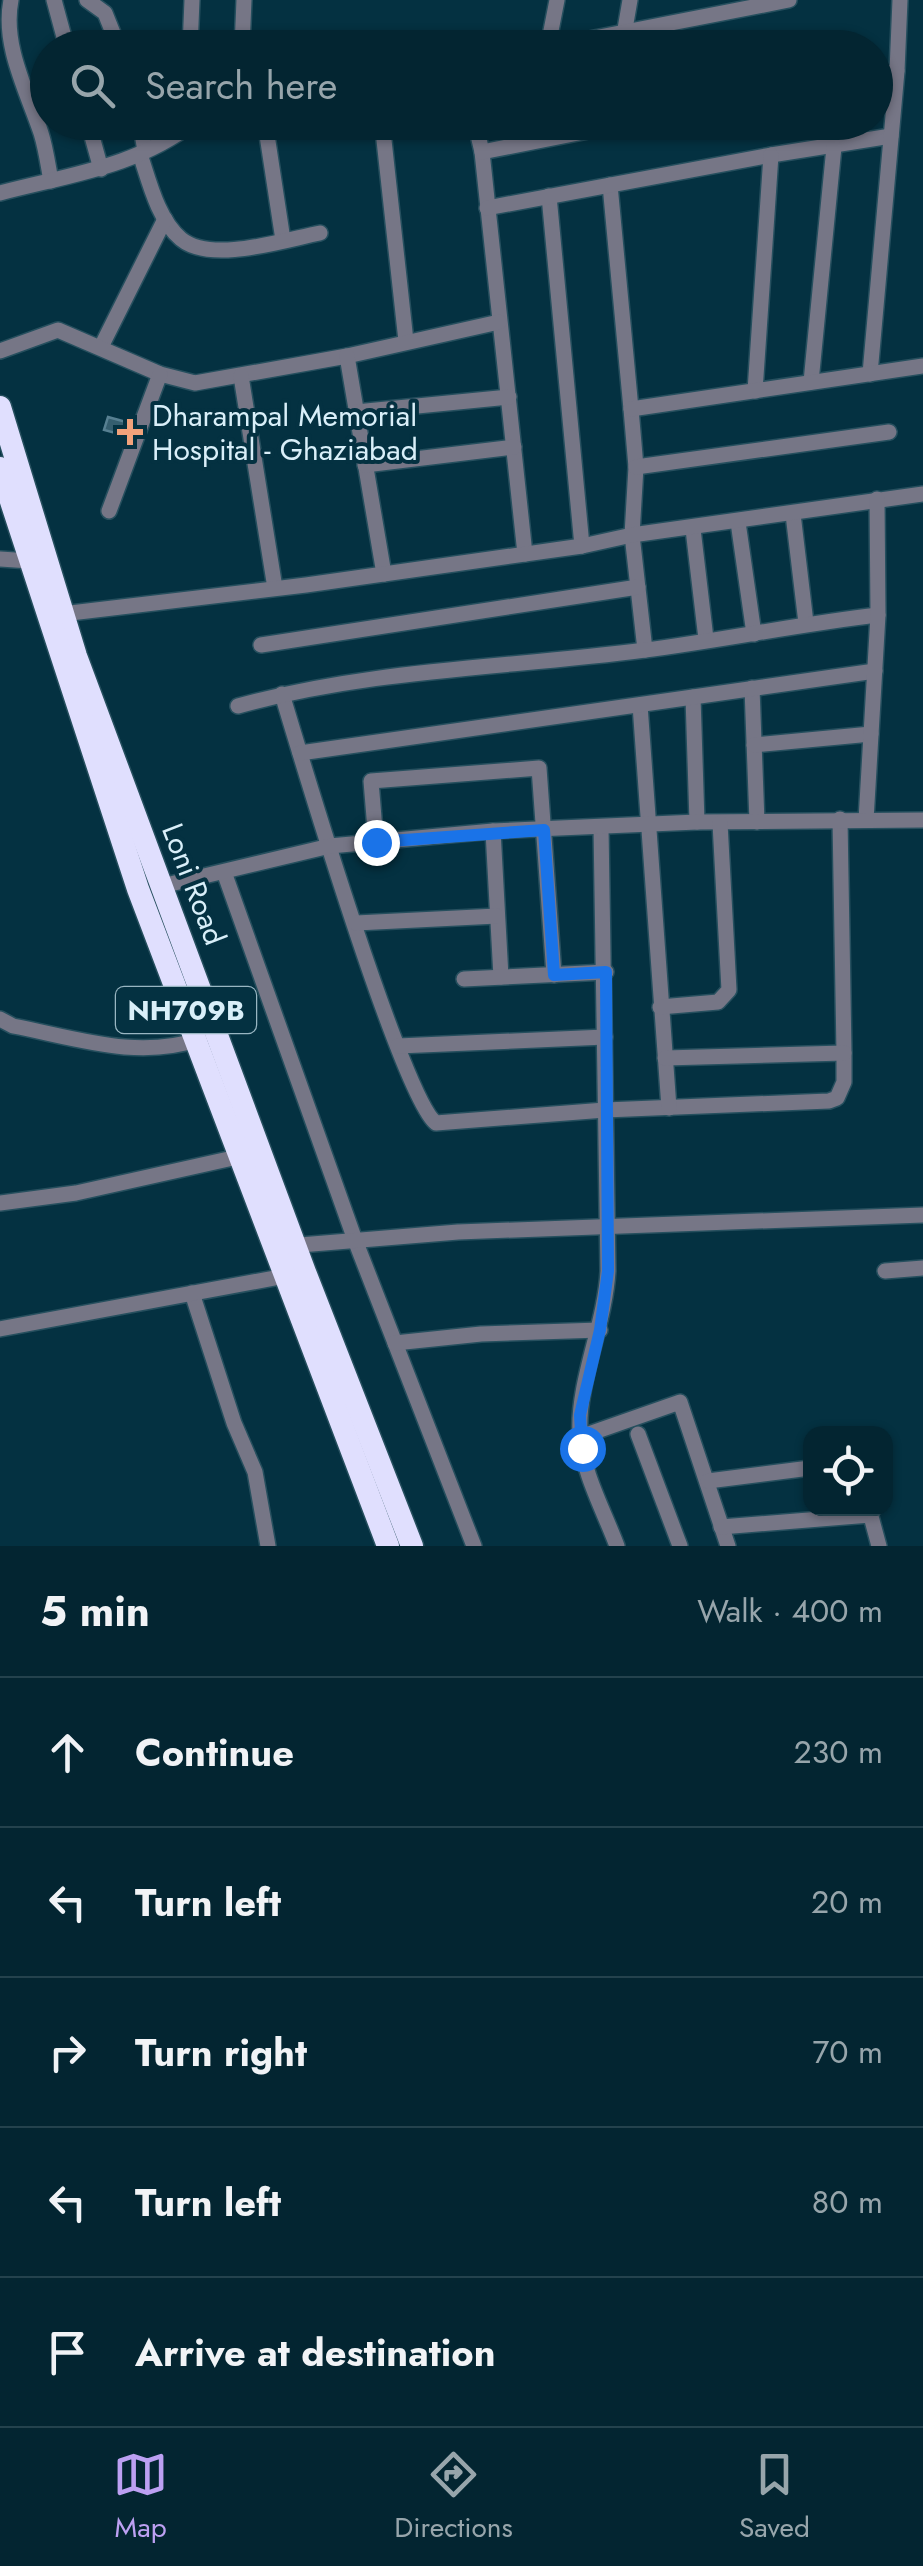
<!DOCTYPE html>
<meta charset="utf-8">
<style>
:root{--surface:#032531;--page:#11313d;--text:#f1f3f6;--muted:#97a5ab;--line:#24424d;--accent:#bca0f2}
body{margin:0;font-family:Jost,sans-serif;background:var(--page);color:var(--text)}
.controls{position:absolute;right:30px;bottom:30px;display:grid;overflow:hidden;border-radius:20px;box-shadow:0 2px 8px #0004}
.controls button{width:90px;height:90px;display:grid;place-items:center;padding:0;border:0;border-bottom:2px solid var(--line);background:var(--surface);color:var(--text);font:50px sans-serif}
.stop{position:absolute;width:30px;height:30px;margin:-22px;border:8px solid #1a73e8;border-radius:50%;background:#fff}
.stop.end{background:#1a73e8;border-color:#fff;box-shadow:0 2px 10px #0008}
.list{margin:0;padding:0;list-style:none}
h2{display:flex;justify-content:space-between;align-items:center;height:130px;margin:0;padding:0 40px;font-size:42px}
h2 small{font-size:32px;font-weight:400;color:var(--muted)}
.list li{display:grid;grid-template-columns:65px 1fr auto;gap:30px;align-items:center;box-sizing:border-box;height:150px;padding:0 40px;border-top:2px solid var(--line)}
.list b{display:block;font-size:38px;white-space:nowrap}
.list em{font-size:32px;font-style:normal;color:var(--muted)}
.icon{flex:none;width:55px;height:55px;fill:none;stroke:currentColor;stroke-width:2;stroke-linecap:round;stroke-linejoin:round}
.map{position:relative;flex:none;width:923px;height:1546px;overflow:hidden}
.search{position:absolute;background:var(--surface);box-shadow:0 2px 8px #0004;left:30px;right:30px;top:30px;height:110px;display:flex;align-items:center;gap:25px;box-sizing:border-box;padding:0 35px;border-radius:55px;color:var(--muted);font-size:38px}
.sheet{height:880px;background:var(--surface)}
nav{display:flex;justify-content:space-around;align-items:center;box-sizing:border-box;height:140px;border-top:2px solid var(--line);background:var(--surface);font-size:28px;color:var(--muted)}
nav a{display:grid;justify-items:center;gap:5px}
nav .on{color:var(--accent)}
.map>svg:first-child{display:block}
.building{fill:#355e6f;stroke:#578092;stroke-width:2.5}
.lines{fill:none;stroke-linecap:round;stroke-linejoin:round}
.minor-casing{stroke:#264f5e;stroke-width:18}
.highway-casing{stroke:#264f5e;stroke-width:25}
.minor{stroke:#767686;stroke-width:15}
.highway{stroke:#e0dffe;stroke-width:22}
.route{stroke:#1a73e8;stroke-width:12}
.poi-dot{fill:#f1a27b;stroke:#043141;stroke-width:4}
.labels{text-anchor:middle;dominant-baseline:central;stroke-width:8;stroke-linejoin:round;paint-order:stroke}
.shield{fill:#043141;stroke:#99b6c2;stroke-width:2.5}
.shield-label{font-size:28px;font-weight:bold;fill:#d9eff9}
.poi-label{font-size:30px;fill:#d9eff9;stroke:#043141;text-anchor:start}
.street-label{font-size:30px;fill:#d9eff9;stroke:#043141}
</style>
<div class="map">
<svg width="923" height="1546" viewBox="0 0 923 1546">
<rect width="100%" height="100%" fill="#043141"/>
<!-- building -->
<polygon class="building" points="108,417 137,425 134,438 104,430"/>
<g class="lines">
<defs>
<g id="minor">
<path d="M11,0C2,45 27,91 41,133C46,149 48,165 51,181"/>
<polyline points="54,0 67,48"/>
<polyline points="87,0 105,13 119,48"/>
<polyline points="625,29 630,0"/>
<polyline points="548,46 557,0"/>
<polyline points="190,48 192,0"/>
<polyline points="242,48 244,0"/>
<polyline points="543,48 789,0"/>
<polyline points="876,75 897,71"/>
<polyline points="88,122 101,169"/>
<polyline points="140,122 145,151"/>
<polyline points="265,122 283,240"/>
<polyline points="382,122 406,341"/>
<polyline points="475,122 482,152 525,554"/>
<polyline points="482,152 634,122"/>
<path d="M140,154C149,181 158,220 181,239C211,264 284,240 320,233"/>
<polyline points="610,185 631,409 636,467 632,535 645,650"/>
<path d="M0,193C68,175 137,167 194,122"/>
<polyline points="549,196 582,546"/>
<polyline points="487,208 771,155 891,136"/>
<polyline points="101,347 165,219"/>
<polyline points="0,351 58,330 160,374 195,383 347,356 499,322"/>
<polyline points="347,356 384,574"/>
<polyline points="870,374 897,71 900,0"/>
<polyline points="241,376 275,588"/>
<polyline points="811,382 834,147"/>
<polyline points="755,391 771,155"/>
<polyline points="631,409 923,366"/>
<polyline points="356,412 509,397"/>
<polyline points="365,465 514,447"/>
<polyline points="636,467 889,432"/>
<polyline points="109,511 160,374"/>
<polyline points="793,514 806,623"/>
<polyline points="738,522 754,634"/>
<polyline points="693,529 706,639"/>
<polyline points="0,559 30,561"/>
<polyline points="62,614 306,585 582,546 632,535 923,494"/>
<polyline points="261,645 638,587"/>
<polyline points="752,688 757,822"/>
<path d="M282,694C300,754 403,1100 436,1123L605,1110L829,1101L837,1098L844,1082V1053L840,819"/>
<polyline points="693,697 697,822"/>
<polyline points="640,705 669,1108"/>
<path d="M238,706C371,669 508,668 645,650C723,640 800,624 878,615"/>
<polyline points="754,745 871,734"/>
<polyline points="300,753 875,671"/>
<polyline points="866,820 878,615 877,499"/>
<path d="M601,827L608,1271C605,1325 577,1382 580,1434C582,1472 604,1511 617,1546"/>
<polyline points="493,831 501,977"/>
<polyline points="376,842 371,781 539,768 554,975"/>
<polyline points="224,872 355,1240 474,1546"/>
<polyline points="162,886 330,846 493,831 697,822 923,820"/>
<polyline points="356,923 497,916"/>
<polyline points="464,979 606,972"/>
<polyline points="660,1007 718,1002 729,990 720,823"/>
<path d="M0,1019L13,1026C76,1038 137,1060 200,1039"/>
<polyline points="398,1046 605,1037"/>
<polyline points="665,1058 844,1053"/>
<polyline points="0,1203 76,1193 242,1156"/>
<polyline points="288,1246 458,1232 923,1215"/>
<polyline points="885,1271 923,1268"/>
<polyline points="192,1293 234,1423 255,1472 268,1546"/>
<polyline points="0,1329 291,1275"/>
<polyline points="395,1343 481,1334 600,1330"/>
<polyline points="638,1434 680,1546"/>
<polyline points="580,1437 680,1402 728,1546"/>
<polyline points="708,1481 810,1468"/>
<polyline points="869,1509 879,1546"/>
<polyline points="721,1527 870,1515"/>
</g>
<g id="highway">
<polyline points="0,407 76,656 305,1272 412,1546"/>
<polyline points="0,468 138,889 388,1546"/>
</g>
</defs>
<!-- minor casing -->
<use href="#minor" class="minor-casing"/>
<!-- highway casing -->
<use href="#highway" class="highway-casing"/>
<!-- minor -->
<use href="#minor" class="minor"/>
<!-- highway -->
<use href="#highway" class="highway"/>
</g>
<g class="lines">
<!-- route -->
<polyline class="route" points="376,842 544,830 554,975 606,972 608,1271 600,1330 580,1415 582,1448"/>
</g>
<!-- markers -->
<path class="poi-dot" d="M125 417h10v10h10v10h-10v10h-10v-10h-10v-10h10z"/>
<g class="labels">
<!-- shield labels -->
<rect class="shield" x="116" y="987" width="140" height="46" rx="8"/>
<g class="shield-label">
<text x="186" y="1010">NH709B</text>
</g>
<!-- poi labels -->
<g class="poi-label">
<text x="152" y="415">Dharampal Memorial<tspan x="152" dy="34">Hospital - Ghaziabad</tspan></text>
</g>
<!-- street labels -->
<g class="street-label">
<text transform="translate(194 884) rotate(69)">Loni Road</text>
</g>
</g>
</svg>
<div class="controls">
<button><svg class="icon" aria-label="locate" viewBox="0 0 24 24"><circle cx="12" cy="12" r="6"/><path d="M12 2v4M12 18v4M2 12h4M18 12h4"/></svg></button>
</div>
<div class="stop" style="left:582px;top:1448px"></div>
<div class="stop end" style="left:376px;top:842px"></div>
<div class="search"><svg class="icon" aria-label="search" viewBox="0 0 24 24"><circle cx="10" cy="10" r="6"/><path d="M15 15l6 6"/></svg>Search here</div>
</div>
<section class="sheet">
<h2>5 min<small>Walk · 400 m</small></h2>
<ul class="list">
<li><svg class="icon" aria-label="ahead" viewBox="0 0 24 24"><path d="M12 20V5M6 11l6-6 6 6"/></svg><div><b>Continue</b></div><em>230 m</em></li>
<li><svg class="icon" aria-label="left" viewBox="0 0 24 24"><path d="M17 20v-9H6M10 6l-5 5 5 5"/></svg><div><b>Turn left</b></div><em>20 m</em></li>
<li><svg class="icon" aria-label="right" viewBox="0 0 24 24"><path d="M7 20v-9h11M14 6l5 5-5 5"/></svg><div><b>Turn right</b></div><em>70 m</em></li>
<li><svg class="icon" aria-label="left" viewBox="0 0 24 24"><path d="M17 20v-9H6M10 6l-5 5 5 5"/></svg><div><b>Turn left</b></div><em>80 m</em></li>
<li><svg class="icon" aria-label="arrive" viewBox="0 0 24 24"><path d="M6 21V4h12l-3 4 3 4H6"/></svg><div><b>Arrive at destination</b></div></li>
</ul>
</section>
<nav>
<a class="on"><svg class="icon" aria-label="map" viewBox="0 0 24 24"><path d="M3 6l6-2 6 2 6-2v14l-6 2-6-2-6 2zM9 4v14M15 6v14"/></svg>Map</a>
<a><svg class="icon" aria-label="directions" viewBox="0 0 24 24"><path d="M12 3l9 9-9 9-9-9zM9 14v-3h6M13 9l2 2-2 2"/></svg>Directions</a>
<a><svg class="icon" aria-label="saved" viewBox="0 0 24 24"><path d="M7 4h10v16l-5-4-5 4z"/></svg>Saved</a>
</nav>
